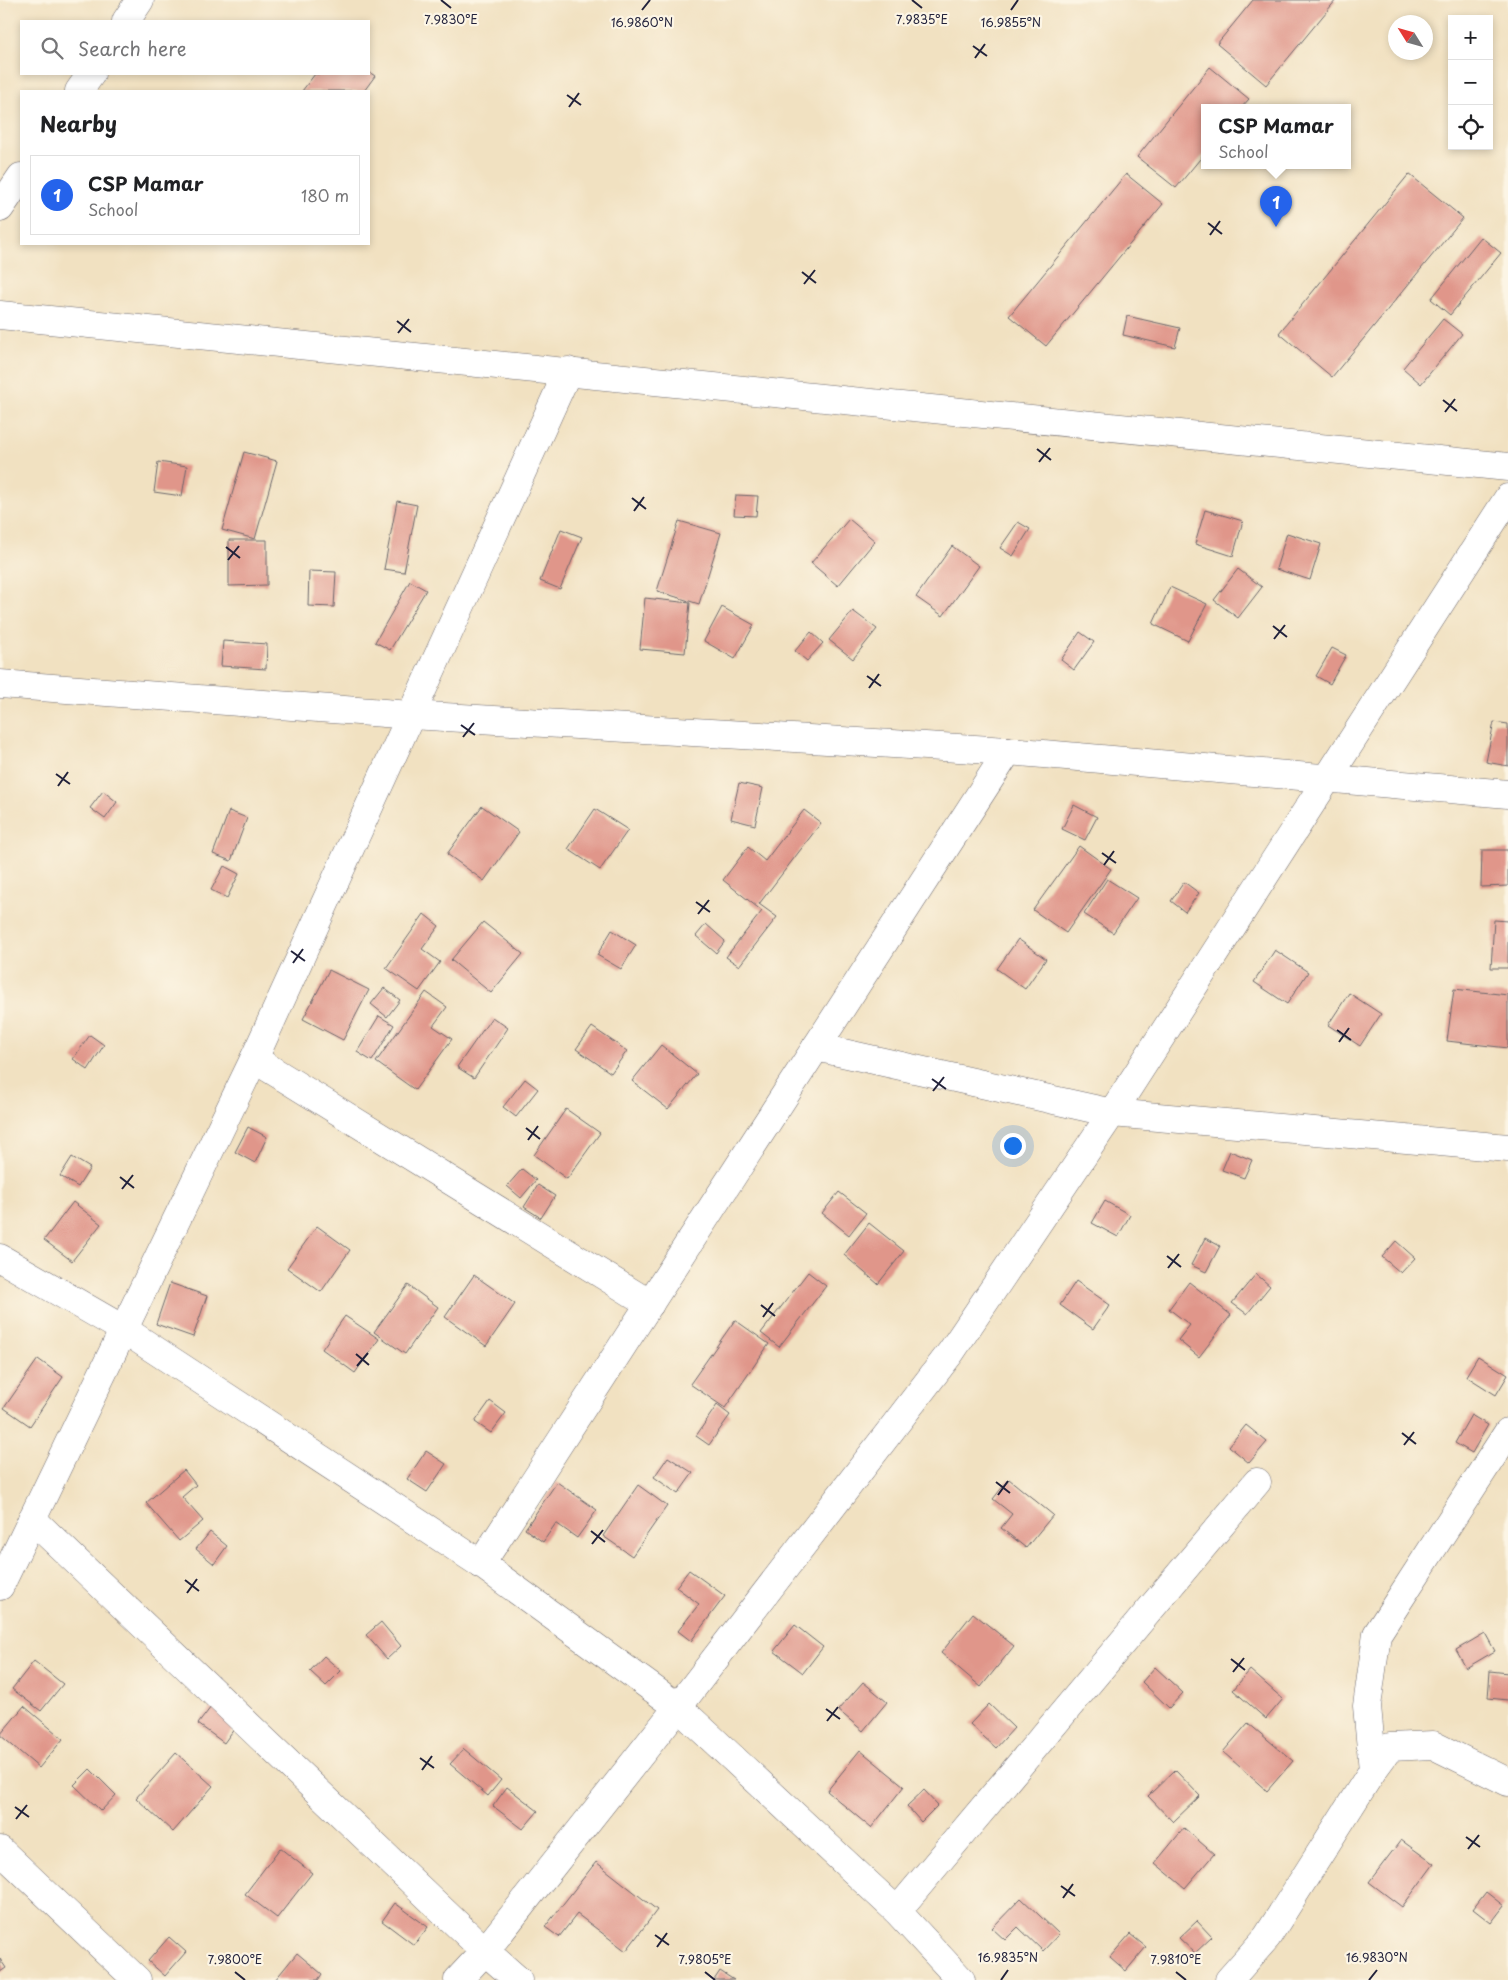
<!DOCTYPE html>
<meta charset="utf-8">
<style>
:root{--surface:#fff;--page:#f6f6f6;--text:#202124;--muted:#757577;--line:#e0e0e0;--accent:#2563eb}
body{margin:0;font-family:"Playpen Sans",sans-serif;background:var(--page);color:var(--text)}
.controls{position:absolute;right:15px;top:15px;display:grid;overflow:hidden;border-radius:0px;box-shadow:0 2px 8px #0003}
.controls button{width:45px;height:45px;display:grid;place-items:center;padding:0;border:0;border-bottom:1px solid var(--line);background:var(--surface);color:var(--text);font:25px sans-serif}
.compass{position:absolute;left:1388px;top:15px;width:45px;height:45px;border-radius:50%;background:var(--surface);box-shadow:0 2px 8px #0003;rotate:307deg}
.you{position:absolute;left:1012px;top:1145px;width:18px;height:18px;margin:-12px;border:4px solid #fff;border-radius:50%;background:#1a73e8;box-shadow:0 0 0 8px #1a73e833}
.badge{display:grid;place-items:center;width:32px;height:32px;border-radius:50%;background:var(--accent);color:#fff;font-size:16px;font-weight:700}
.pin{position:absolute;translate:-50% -41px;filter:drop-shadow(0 1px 2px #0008)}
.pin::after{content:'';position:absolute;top:26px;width:18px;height:15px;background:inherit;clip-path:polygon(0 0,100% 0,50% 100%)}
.popup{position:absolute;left:1201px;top:104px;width:150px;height:65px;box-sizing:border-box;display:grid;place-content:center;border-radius:0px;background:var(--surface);filter:drop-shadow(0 1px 4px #0005);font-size:16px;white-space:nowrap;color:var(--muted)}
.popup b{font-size:19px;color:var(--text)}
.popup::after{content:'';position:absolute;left:50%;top:100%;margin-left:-10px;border:10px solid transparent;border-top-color:var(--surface)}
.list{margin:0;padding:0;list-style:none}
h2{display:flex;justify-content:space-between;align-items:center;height:65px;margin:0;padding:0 20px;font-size:21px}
h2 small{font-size:16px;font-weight:400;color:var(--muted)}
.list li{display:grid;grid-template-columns:32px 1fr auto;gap:15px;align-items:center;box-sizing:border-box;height:80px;margin:0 10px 10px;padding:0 10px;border:1px solid var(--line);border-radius:0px}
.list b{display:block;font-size:19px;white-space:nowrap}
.list p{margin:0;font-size:16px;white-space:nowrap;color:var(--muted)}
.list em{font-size:16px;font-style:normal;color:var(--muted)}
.icon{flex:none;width:28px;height:28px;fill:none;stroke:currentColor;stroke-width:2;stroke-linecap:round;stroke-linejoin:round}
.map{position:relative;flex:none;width:1508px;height:1980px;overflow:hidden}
.search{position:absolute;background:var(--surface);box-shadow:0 2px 8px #0003;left:20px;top:20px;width:350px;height:55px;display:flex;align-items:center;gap:12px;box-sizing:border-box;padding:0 18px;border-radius:0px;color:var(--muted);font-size:19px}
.panel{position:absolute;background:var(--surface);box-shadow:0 2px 8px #0003;left:20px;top:90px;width:350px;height:155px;border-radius:0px}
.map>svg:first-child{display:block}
.building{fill:#e0968a}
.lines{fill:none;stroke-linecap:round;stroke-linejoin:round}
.minor-casing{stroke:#6a656a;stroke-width:29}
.minor{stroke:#fff;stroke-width:28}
.ticks{fill:none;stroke:#22223b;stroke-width:2}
.ticks-label{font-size:12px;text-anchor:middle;fill:#22223b;stroke:#fcf5e5;stroke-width:4.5;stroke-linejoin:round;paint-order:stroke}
</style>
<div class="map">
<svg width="1508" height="1980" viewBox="0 0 1508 1980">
<rect width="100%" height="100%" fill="#fcf5e5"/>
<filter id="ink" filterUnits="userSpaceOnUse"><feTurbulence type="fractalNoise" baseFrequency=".02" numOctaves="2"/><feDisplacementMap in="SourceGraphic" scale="10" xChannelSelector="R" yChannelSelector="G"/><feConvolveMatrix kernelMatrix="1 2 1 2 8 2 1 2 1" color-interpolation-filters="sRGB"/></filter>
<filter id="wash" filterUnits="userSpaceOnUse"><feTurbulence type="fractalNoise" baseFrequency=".0096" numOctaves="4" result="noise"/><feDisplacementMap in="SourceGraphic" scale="20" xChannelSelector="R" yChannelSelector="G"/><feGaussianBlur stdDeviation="1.12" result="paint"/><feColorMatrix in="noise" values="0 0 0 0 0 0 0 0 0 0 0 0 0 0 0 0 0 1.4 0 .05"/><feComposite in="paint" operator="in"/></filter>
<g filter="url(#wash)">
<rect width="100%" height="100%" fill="#f1e1c1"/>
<g id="blocks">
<!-- building -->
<g class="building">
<polygon points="1253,0 1336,0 1266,85 1217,44"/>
<polygon points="1210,67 1249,99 1241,108 1205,108 1205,153 1176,188 1137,157"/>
<polygon points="369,72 375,76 364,91 302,91 315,74 369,74"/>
<polygon points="1126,174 1163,204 1046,346 1009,316"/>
<polygon points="1409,174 1463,218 1332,377 1279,333"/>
<polygon points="1481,237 1501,253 1450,315 1431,299"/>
<polygon points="1127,316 1180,328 1175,347 1123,335"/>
<polygon points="1443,319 1462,334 1421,384 1403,368"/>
<polygon points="244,452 277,461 255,539 222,530"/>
<polygon points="158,462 187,466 182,496 154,492"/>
<polygon points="736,495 758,496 756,516 734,515"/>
<polygon points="397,501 417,505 404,572 384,569"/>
<polygon points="1205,510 1243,521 1233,556 1195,544"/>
<polygon points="849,519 875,541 838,586 811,563"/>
<polygon points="679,521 721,533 699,604 657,591"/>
<polygon points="1018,522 1030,529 1013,556 1000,548"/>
<polygon points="561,529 582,537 560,589 540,581"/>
<polygon points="1287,533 1321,544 1310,580 1276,569"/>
<polygon points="229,540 267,540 267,585 229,586"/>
<polygon points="952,546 979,566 943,616 916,597"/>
<polygon points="1238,569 1262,587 1238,618 1214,600"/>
<polygon points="309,571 336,572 334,607 308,606"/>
<polygon points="410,581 426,590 390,650 375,642"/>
<polygon points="1170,587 1207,604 1188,641 1153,624"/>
<polygon points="645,598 690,603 685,653 640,649"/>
<polygon points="722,607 754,625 735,659 704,641"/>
<polygon points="853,611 877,629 853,659 829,640"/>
<polygon points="811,632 823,643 807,661 795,651"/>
<polygon points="1080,632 1094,642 1074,670 1061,660"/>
<polygon points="223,641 267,644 266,669 221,666"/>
<polygon points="1332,648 1346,655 1330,684 1316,676"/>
<polygon points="1494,722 1508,724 1508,766 1486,762"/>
<polygon points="739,783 763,788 755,825 731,819"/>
<polygon points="103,791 117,802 105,819 90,808"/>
<polygon points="1074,805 1097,817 1085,840 1062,829"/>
<polygon points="482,806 519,832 484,881 447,854"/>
<polygon points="595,809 628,830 600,870 568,849"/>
<polygon points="804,810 821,823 759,904 777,917 739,966 726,957 762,911 723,880 748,847 765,861"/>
<polygon points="229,811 247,818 231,861 213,854"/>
<polygon points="1079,846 1111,869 1066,933 1033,910"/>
<polygon points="1482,850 1508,850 1508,886 1481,887"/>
<polygon points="224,866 239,874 227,898 211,890"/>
<polygon points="1107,879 1137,898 1113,933 1084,914"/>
<polygon points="1184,882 1199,893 1185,912 1171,901"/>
<polygon points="424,914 439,926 422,949 440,962 419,991 386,968"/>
<polygon points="1494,920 1508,921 1508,968 1491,968"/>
<polygon points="483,922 523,954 491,993 451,960"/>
<polygon points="706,924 725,941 716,953 696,936"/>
<polygon points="612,930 636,945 621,969 597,955"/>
<polygon points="1018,939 1046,959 1025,989 997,969"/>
<polygon points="1275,950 1308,972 1287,1004 1254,982"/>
<polygon points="329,970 369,990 343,1040 303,1019"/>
<polygon points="384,988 400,1000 387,1017 371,1004"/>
<polygon points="1454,989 1508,995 1508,1048 1447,1041"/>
<polygon points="426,992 447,1007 433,1026 452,1039 415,1090 376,1062"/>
<polygon points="1349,993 1381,1014 1360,1046 1328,1025"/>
<polygon points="379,1016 394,1025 372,1061 357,1052"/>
<polygon points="492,1017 508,1028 474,1078 457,1067"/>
<polygon points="592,1027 627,1051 611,1073 576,1049"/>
<polygon points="90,1035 104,1045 88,1070 73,1059"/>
<polygon points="661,1045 697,1074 668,1109 632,1081"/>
<polygon points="525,1079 538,1089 516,1117 503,1107"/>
<polygon points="566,1109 600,1133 567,1179 534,1155"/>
<polygon points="248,1127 267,1137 255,1163 235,1152"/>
<polygon points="1230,1151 1252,1160 1244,1178 1222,1170"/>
<polygon points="72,1157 90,1168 78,1187 60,1176"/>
<polygon points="522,1169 536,1180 521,1198 507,1186"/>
<polygon points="538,1185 555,1196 541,1218 524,1207"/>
<polygon points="839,1192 866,1213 849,1235 822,1213"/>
<polygon points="1105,1201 1130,1215 1118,1237 1092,1223"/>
<polygon points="73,1202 101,1224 72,1261 44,1240"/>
<polygon points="869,1223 904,1251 878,1284 844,1255"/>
<polygon points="317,1226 350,1250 321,1292 287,1268"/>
<polygon points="1205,1238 1220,1246 1206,1272 1191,1265"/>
<polygon points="1396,1241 1415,1258 1401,1273 1382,1257"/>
<polygon points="808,1272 826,1286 779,1347 761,1333"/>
<polygon points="1256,1274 1270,1286 1247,1314 1232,1303"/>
<polygon points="474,1275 515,1304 486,1346 445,1317"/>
<polygon points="1076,1281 1110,1305 1093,1329 1060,1305"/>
<polygon points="1189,1282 1231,1315 1199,1357 1178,1340 1190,1325 1169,1309"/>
<polygon points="170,1283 207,1296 193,1337 156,1324"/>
<polygon points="408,1285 438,1307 405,1354 374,1332"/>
<polygon points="345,1316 379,1339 355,1373 322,1349"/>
<polygon points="735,1320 769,1344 725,1408 690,1384"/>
<polygon points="1478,1356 1508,1375 1496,1395 1466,1376"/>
<polygon points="38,1359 63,1377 30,1426 4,1408"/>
<polygon points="490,1401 506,1413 491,1433 475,1422"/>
<polygon points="717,1405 730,1415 709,1445 696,1436"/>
<polygon points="1471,1415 1488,1425 1472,1453 1455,1443"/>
<polygon points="1246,1425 1267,1442 1249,1463 1229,1446"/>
<polygon points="426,1451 446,1464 427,1492 407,1479"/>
<polygon points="668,1457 693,1473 678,1494 654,1477"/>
<polygon points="184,1470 196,1485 182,1497 203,1521 179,1541 146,1503"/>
<polygon points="1009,1479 1053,1515 1026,1548 1001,1528 1012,1514 993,1499"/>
<polygon points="557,1482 597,1510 577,1538 556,1523 543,1542 525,1529"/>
<polygon points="638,1485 667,1506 632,1556 603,1536"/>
<polygon points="210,1532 227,1546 214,1564 196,1549"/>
<polygon points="689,1570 725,1596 691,1641 678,1631 699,1604 676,1587"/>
<polygon points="973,1613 1014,1646 981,1687 941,1653"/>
<polygon points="381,1622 401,1646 387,1659 366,1635"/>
<polygon points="795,1625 823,1647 803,1673 774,1651"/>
<polygon points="1485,1633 1495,1651 1466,1668 1456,1650"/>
<polygon points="324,1656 341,1671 326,1686 310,1671"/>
<polygon points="34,1661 63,1684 41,1711 12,1689"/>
<polygon points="1155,1667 1183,1693 1169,1708 1142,1682"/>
<polygon points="1250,1670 1283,1699 1266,1719 1233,1690"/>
<polygon points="1490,1671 1508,1673 1508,1700 1488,1698"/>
<polygon points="863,1682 887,1702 863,1731 838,1710"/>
<polygon points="989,1704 1014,1728 996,1748 970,1724"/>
<polygon points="24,1706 63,1739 39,1768 0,1735"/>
<polygon points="211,1707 237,1725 224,1743 198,1724"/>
<polygon points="1248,1723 1293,1761 1267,1791 1223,1752"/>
<polygon points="464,1749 501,1780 488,1796 450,1764"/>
<polygon points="860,1750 904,1786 871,1828 827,1791"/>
<polygon points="176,1753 213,1786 173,1832 136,1798"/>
<polygon points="90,1769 116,1795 101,1811 74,1785"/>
<polygon points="1175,1770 1200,1796 1173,1822 1148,1796"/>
<polygon points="507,1787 538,1811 523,1829 493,1806"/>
<polygon points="924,1790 938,1805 921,1822 907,1806"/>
<polygon points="1184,1828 1214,1854 1185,1888 1155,1863"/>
<polygon points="1401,1840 1434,1864 1402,1907 1369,1882"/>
<polygon points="280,1848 312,1873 277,1918 245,1894"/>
<polygon points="596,1862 657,1910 626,1951 577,1914 559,1937 545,1927"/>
<polygon points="1486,1892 1504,1906 1491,1923 1473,1909"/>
<polygon points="1021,1898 1059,1934 1043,1951 1018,1927 1005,1940 992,1928"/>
<polygon points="395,1903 428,1927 414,1945 382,1921"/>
<polygon points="1197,1921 1212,1937 1195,1953 1179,1938"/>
<polygon points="1130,1934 1146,1947 1126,1971 1110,1957"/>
<polygon points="169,1937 186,1952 165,1976 148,1961"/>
<polygon points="297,1953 322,1974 318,1980 275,1980"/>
<polygon points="0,1959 6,1968 0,1972"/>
<polygon points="720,1971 734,1980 714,1980"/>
</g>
</g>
</g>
<g filter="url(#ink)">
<use href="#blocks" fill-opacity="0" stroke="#6a656a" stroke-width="1"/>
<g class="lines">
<defs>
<g id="minor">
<polyline points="126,21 140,0"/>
<polyline points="79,91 91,74"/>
<polyline points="0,208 21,177"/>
<polyline points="0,315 1508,467"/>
<polyline points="0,684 411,715 1008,751 1508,794"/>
<polyline points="816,1047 1112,1113 1508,1148"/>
<polyline points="254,1059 650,1304"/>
<polyline points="0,1258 123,1329 481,1564 678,1707 897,1911 961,1980"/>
<polyline points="32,1519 485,1951 518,1980"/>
<polyline points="481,1564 1008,751"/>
<polyline points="0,1586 254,1059 568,371"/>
<polyline points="1373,1770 1367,1706 1377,1634 1508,1432"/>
<polyline points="0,1850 137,1980"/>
<polyline points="897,1911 1257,1482"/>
<polyline points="458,1980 485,1951 678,1707 951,1352 1112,1113 1508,498"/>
<polyline points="1229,1980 1267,1937 1373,1770 1390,1747 1433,1745 1508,1782"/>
</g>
</defs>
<!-- minor casing -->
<use href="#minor" class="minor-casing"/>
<!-- minor -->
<use href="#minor" class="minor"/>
</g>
</g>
<!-- ticks -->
<path class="ticks" d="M441,0L451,8M912,0L922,8M642,10L650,0M1011,10L1018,0M973,46L987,56M975,58L985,44M567,95L581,105M569,107L579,93M1208,223L1222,234M1210,235L1220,221M802,272L816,283M804,284L815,270M397,321L411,332M398,333L409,319M1443,400L1457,411M1445,412L1455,399M1037,449L1051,460M1039,462L1050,448M632,498L646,509M634,511L644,497M226,547L240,558M228,560L239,546M1273,626L1287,637M1274,639L1285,625M867,676L881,686M869,688L879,674M461,725L475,735M463,737L474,723M56,774L70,784M58,786L68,772M1102,853L1116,863M1104,865L1114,851M696,902L710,912M698,914L709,900M291,951L305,961M293,963L303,949M1337,1030L1351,1040M1339,1042L1349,1028M932,1079L946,1089M933,1091L944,1077M526,1128L540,1139M528,1140L538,1126M120,1177L134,1188M122,1189L133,1175M1167,1256L1181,1267M1168,1268L1179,1254M761,1305L775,1316M763,1317L773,1303M356,1354L369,1365M357,1366L368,1353M1402,1433L1416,1444M1404,1445L1414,1432M996,1482L1010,1493M998,1495L1008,1481M591,1531L605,1542M592,1544L603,1530M185,1580L199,1591M187,1593L197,1579M1231,1659L1245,1670M1233,1672L1244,1658M826,1709L840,1719M827,1721L838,1707M420,1758L434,1768M422,1770L432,1756M15,1807L29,1817M16,1819L27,1805M1466,1837L1480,1847M1468,1849L1479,1835M1061,1886L1075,1896M1063,1898L1073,1884M655,1935L669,1945M657,1947L667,1933M235,1972L245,1980M705,1972L715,1980M1176,1972L1186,1980M1001,1980L1008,1970M1369,1980L1377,1970"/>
<g class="ticks-label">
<text x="451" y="24">7.9830°E</text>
<text x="922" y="24">7.9835°E</text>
<text x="642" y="27">16.9860°N</text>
<text x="1011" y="27">16.9855°N</text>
<text x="1008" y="1962">16.9835°N</text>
<text x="1377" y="1962">16.9830°N</text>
<text x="235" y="1964">7.9800°E</text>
<text x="705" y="1964">7.9805°E</text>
<text x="1176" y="1964">7.9810°E</text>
</g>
</svg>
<div class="controls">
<button>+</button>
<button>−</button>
<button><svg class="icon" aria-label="locate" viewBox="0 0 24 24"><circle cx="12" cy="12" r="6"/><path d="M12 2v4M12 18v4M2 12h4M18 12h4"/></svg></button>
</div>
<svg class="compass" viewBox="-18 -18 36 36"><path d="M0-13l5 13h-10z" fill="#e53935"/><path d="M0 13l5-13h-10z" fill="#757577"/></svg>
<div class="you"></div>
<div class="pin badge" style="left:1276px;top:227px">1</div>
<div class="popup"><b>CSP Mamar</b>School</div>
<div class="search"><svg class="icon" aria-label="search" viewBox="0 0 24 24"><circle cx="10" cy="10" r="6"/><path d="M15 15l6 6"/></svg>Search here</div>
<section class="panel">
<h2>Nearby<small></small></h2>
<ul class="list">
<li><span class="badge">1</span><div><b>CSP Mamar</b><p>School</p></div><em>180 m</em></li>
</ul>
</section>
</div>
